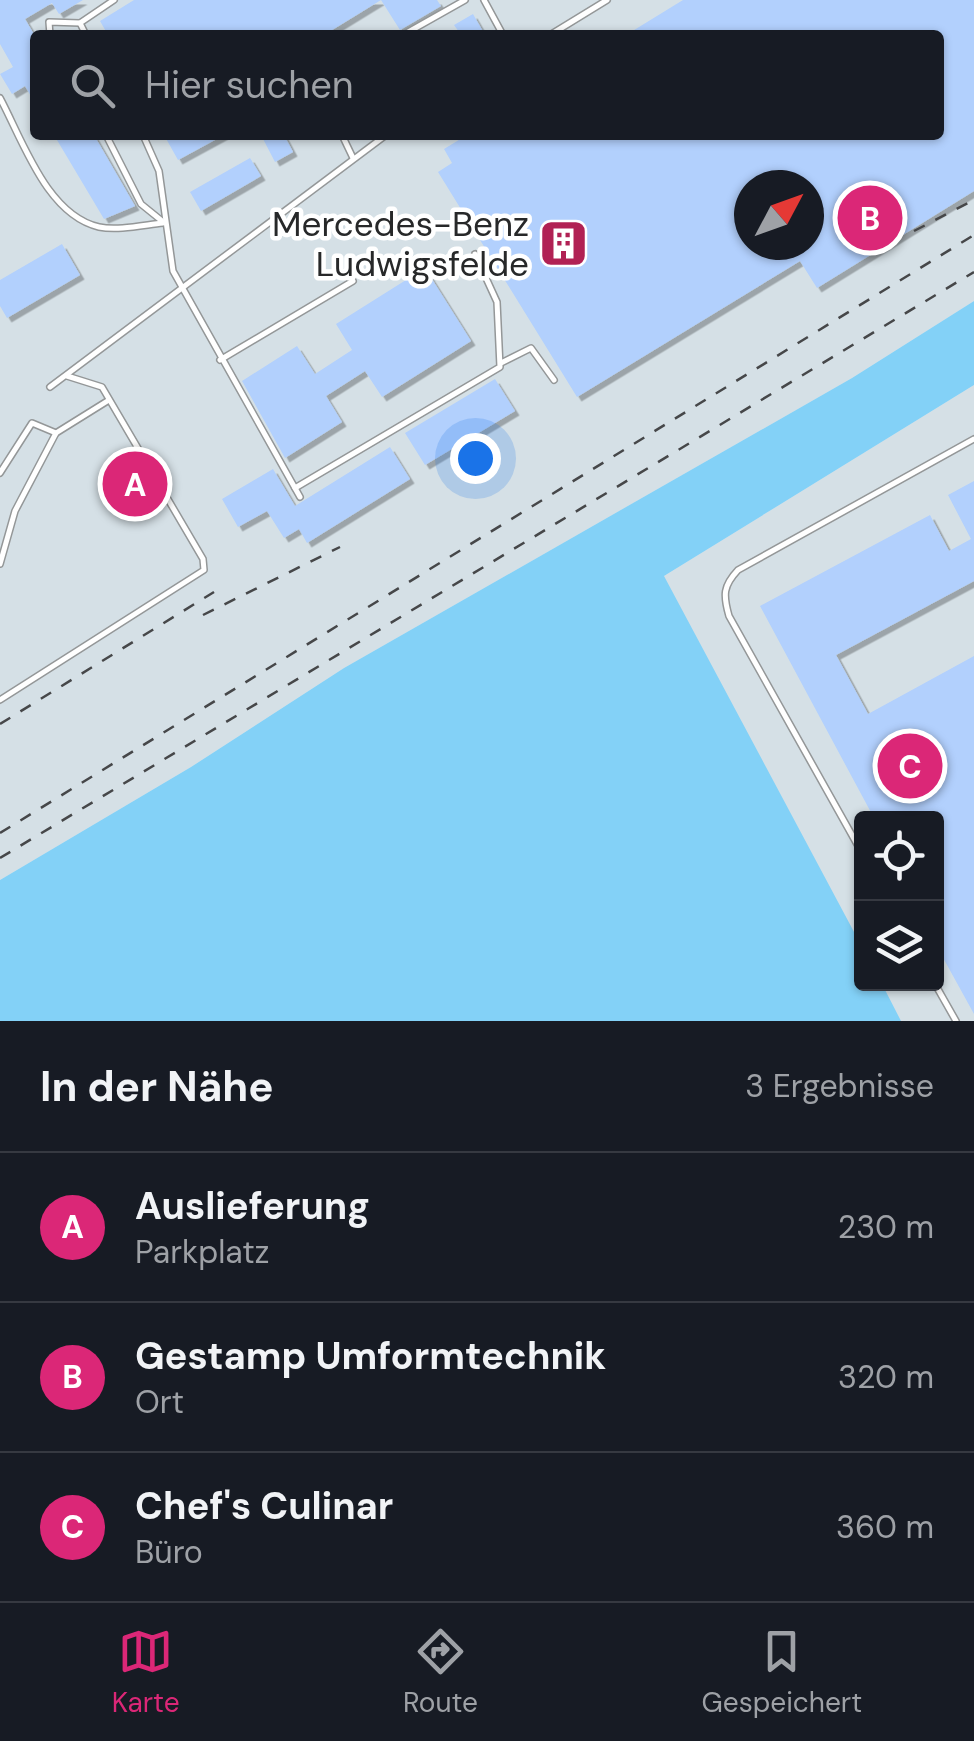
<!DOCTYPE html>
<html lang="de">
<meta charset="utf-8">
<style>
:root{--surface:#171b24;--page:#242831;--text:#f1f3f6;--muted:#9ea1a6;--line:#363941;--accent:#db2777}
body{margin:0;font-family:"DM Sans",sans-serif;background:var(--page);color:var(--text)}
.controls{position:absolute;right:30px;bottom:30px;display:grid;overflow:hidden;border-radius:10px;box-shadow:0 2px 8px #0004}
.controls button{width:90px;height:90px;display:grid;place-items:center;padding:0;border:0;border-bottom:2px solid var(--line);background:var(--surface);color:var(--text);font:50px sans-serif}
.compass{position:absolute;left:734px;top:170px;width:90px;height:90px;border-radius:50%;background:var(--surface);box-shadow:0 2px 8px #0004;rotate:49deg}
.you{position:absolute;left:475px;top:458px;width:35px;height:35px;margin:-25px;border:8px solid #fff;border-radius:50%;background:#1a73e8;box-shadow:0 0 0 15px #1a73e833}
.badge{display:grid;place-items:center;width:65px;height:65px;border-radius:50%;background:var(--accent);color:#fff;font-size:32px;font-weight:700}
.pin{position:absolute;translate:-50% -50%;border:5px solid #fff;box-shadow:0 2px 10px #0006}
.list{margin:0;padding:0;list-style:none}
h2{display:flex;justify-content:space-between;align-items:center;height:130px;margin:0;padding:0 40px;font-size:42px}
h2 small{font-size:32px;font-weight:400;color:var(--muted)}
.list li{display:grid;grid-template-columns:65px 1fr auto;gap:30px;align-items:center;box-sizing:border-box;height:150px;padding:0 40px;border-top:2px solid var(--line)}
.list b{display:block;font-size:38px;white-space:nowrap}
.list p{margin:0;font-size:32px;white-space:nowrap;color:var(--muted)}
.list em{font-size:32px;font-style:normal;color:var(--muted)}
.icon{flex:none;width:55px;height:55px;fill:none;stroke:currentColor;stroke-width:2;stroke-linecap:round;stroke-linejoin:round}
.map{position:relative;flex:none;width:974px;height:1021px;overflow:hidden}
.search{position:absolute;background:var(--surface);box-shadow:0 2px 8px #0004;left:30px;right:30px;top:30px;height:110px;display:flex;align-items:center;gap:25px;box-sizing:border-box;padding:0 35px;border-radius:10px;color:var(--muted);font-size:38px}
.sheet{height:580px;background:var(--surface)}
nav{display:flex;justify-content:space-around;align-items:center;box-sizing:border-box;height:140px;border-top:2px solid var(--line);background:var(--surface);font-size:28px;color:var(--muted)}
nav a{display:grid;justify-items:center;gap:5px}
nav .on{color:var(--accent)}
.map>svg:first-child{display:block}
.built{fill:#d5e0e6;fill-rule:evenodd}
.green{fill:#83d1f7}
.building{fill:#b2d0fd;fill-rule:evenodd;filter:url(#shadow)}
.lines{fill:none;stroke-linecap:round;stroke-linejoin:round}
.lane-casing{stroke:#949798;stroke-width:8}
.lane{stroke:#fff;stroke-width:5}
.rail{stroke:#464749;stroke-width:2.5;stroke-dasharray:12 12;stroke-linecap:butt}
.labels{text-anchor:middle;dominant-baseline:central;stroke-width:9;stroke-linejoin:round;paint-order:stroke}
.poi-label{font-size:35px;fill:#272829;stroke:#fff;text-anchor:end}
</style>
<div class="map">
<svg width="974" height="1021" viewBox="0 0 974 1021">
<defs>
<filter id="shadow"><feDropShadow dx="4.5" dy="4.5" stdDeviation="0" flood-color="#0004"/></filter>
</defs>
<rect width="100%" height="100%" fill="#e6e9eb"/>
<!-- built -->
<g class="built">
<path d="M0,0H974V301L852,378L344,668L191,767L0,880ZM35,35H939V135H35ZM749,185H809V245H749Z"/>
<path d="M974,385V1021H0L664,576ZM862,818H936V984H862Z"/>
</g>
<!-- green -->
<polygon class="green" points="974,301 974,385 664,576 861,945 862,984 882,984 901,1021 0,1021 0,880 191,767 344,668 852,378"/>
<!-- building -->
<g class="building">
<polygon points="0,0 83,0 59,14 52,3 25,19 35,36 35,103 25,86 12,94 0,74 13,67 0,44"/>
<polygon points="134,0 437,0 441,6 400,30 381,0 324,35 108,35 100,21"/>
<path d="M683,0H974V191L817,288L800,261L577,397L438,172L452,163L444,149L467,135H939V35H626ZM749,185H809V245H749Z"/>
<polygon points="473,14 485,35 461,35 454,25"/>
<polygon points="54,135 94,135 135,206 104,219"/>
<polygon points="164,135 224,135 178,160"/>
<polygon points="261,135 284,135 293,152 275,162"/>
<polygon points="250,158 261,176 201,211 190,192"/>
<polygon points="62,244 80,275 7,318 0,306 0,280"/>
<polygon points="425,268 471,341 382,397 365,371 326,396 342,422 285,458 242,381 297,346 315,374 352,350 336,324"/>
<polygon points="495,379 515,411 425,465 405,433"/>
<polygon points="390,447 410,479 307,543 299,529 284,538 267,511 238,527 222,499 273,469 295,506"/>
<polygon points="974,481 974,581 836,655 868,714 974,656 974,1014 936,945 936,818 874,818 760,606 930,515 949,551 971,539 948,495"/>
</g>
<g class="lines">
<defs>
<g id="lane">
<polyline points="484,0 503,35"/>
<polyline points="80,23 86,35"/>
<polyline points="50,35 49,22 80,23 114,0"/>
<polyline points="403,35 465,0"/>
<polyline points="550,35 607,0"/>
<path d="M0,98C23,141 47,215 99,227C118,231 144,225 163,223"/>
<polyline points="106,135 141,204 162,221"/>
<polyline points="143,135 159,171 173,271 300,497"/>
<polyline points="342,135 353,158"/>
<polyline points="220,360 353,281"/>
<polyline points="501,363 531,348 554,380"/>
<polyline points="50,387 386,135"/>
<polyline points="0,473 32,423 56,433"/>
<polyline points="295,488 500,367 497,302 475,254"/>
<polyline points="0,564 15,511 56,433 109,400"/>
<polyline points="0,700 204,570 203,559 102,387 67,376"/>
<path d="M862,853L729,616C723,595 723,586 738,570L974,439"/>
<polyline points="935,984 956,1021"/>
</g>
</defs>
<!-- lane casing -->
<use href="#lane" class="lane-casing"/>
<!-- lane -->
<use href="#lane" class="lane"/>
<!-- rail -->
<g class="rail">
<polyline points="914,231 974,200"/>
<polyline points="203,615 340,547"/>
<polyline points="0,724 214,592"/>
<polyline points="0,833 974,235"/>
<polyline points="0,858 974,272"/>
</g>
</g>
<!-- icons -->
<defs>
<symbol id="building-square" viewBox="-11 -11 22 22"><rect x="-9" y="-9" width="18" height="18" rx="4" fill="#b12154" stroke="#fff"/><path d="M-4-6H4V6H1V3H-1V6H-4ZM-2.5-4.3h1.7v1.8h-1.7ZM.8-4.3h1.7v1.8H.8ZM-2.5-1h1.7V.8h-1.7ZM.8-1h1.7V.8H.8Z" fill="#fff"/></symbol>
</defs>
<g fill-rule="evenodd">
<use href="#building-square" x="536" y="216" width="55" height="55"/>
</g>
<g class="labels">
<!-- poi labels -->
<g class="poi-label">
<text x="529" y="224">Mercedes-Benz<tspan x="529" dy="40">Ludwigsfelde</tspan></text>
</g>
</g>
</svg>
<div class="controls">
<button><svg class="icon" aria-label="locate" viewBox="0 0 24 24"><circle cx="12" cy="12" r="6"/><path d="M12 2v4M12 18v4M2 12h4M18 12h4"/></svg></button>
<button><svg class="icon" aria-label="layers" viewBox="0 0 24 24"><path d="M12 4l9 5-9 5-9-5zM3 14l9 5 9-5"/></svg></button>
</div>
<svg class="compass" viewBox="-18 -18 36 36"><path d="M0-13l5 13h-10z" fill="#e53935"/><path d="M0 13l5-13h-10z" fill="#9ea1a6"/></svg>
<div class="you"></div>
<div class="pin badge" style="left:135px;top:484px">A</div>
<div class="pin badge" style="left:870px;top:218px">B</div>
<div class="pin badge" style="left:910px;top:766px">C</div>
<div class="search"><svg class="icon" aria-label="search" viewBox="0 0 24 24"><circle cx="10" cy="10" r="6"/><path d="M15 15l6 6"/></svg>Hier suchen</div>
</div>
<section class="sheet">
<h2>In der Nähe<small>3 Ergebnisse</small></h2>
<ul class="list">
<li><span class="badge">A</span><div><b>Auslieferung</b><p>Parkplatz</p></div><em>230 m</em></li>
<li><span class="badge">B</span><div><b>Gestamp Umformtechnik</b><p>Ort</p></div><em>320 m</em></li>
<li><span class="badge">C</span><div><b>Chef's Culinar</b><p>Büro</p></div><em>360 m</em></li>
</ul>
</section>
<nav>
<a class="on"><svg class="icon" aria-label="map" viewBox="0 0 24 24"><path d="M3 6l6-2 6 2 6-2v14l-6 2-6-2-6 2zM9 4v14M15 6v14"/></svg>Karte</a>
<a><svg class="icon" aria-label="directions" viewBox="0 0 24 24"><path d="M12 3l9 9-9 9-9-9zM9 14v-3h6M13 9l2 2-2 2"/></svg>Route</a>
<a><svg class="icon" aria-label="saved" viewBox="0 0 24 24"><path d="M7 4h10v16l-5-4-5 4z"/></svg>Gespeichert</a>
</nav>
